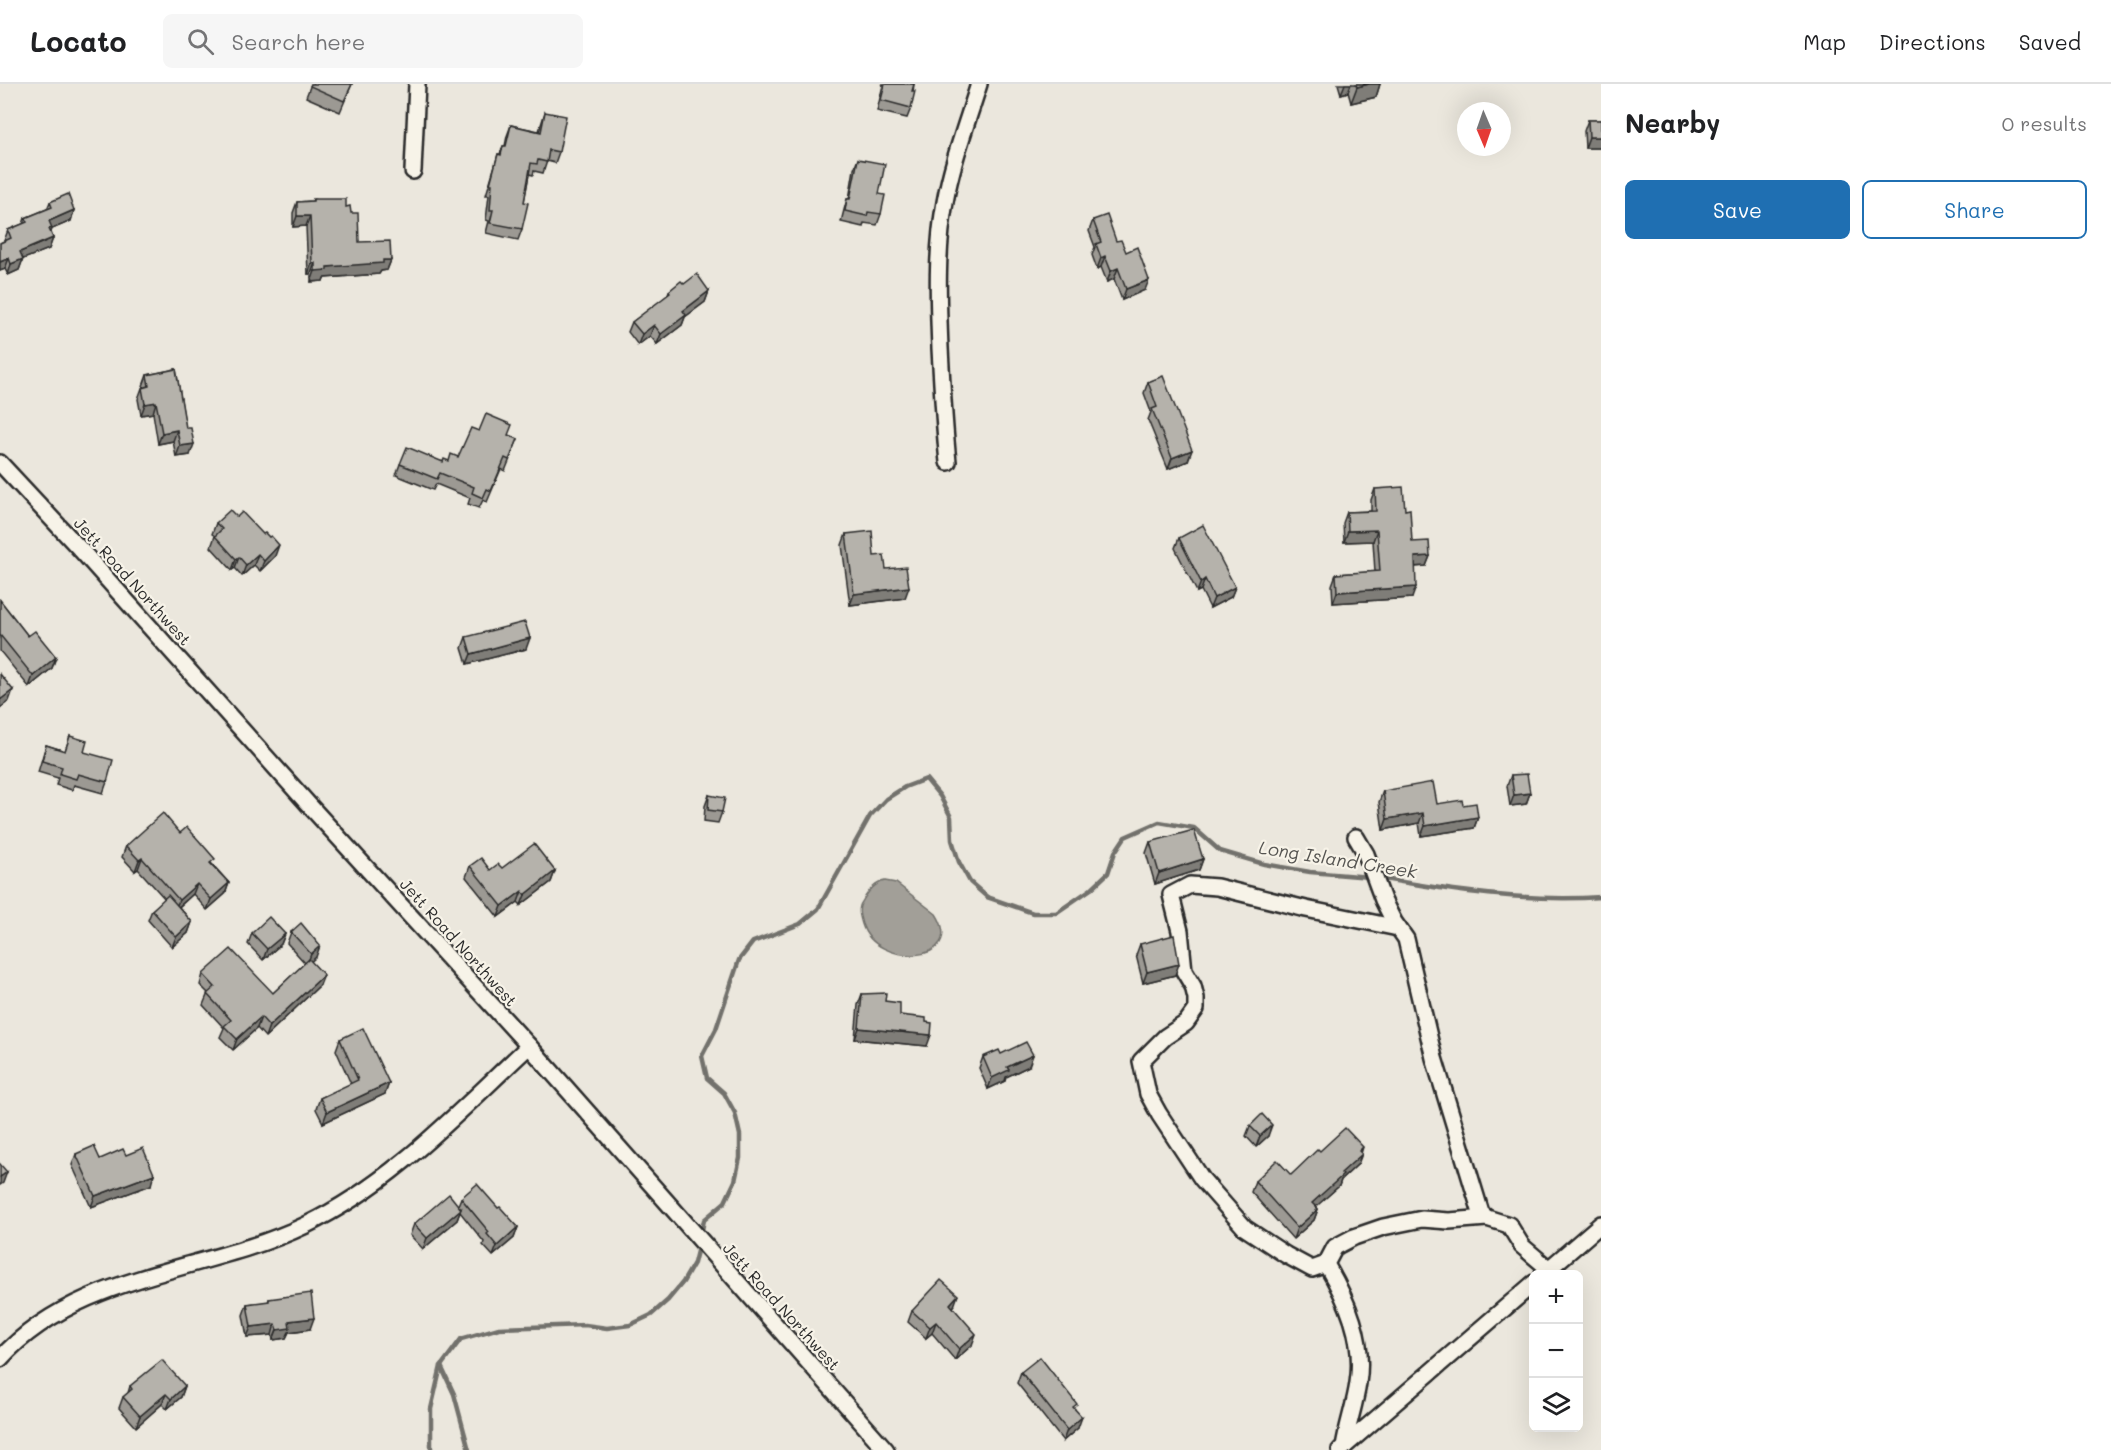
<!DOCTYPE html>
<meta charset="utf-8">
<style>
:root{--surface:#fff;--page:#f6f6f6;--text:#202124;--muted:#757577;--line:#e0e0e0;--accent:#1f6fb2}
body{margin:0;font-family:Mali,sans-serif;background:var(--page);color:var(--text)}
.controls{position:absolute;right:18px;bottom:18px;display:grid;overflow:hidden;border-radius:9px;box-shadow:0 6px 24px #0002}
.controls button{width:54px;height:54px;display:grid;place-items:center;padding:0;border:0;border-bottom:2px solid var(--line);background:var(--surface);color:var(--text);font:30px sans-serif}
.compass{position:absolute;left:1457px;top:18px;width:54px;height:54px;border-radius:50%;background:var(--surface);box-shadow:0 6px 24px #0002;rotate:178deg}
.list{margin:0;padding:0;list-style:none}
h2{display:flex;justify-content:space-between;align-items:center;height:78px;margin:0;padding:0 24px;font-size:26px}
h2 small{font-size:20px;font-weight:400;color:var(--muted)}
.actions{display:flex;gap:12px;padding:18px 24px}
.actions a{flex:1;padding:14px 0;border:2px solid var(--accent);border-radius:9px;text-align:center;font-size:21px;color:var(--accent)}
.actions .main{background:var(--accent);color:#fff}
.icon{flex:none;width:33px;height:33px;fill:none;stroke:currentColor;stroke-width:2;stroke-linecap:round;stroke-linejoin:round}
.map{position:relative;flex:none;width:1601px;height:1366px;overflow:hidden}
header{display:flex;align-items:center;gap:36px;box-sizing:border-box;height:84px;padding:0 30px;background:var(--surface);border-bottom:2px solid var(--line)}
header strong{font-size:28px}
nav{display:flex;gap:33px;margin-inline-start:auto;font-size:21px}
.search{width:420px;height:54px;background:var(--page);display:flex;align-items:center;gap:15px;box-sizing:border-box;padding:0 21px;border-radius:9px;color:var(--muted);font-size:22px}
main{display:flex}
aside{flex:1;background:var(--surface)}
.map>svg:first-child{display:block}
.water{fill:#a29f98;stroke:#72716c;stroke-width:1.5}
.lines{fill:none;stroke-linecap:round;stroke-linejoin:round}
.stream{stroke:#72716c;stroke-width:4.5}
.minor-casing{stroke:#2b2b2b;stroke-width:20}
.minor{stroke:#f7f3e8;stroke-width:15}
.wall{fill:#9c9993;stroke:#2b2b2b;stroke-width:1.5}
.shaded-wall{fill:#7f7d78;stroke:#2b2b2b;stroke-width:1.5}
.building{fill:#b5b2ab;stroke:#2b2b2b;stroke-width:1.5}
.labels{text-anchor:middle;dominant-baseline:central;stroke-width:4.5;stroke-linejoin:round;paint-order:stroke}
.street-label{font-size:16px;fill:#2b2b2b;stroke:#f7f3e8}
.water-label{font-size:18px;font-style:italic;fill:#555451;stroke:#f7f3e8}
</style>
<header>
<strong>Locato</strong>
<div class="search"><svg class="icon" aria-label="search" viewBox="0 0 24 24"><circle cx="10" cy="10" r="6"/><path d="M15 15l6 6"/></svg>Search here</div>
<nav><a>Map</a><a>Directions</a><a>Saved</a></nav>
</header>
<main>
<div class="map">
<svg width="1601" height="1366" viewBox="0 0 1601 1366">
<rect width="100%" height="100%" fill="#ebe7dd"/>
<filter id="ink" filterUnits="userSpaceOnUse"><feTurbulence type="fractalNoise" baseFrequency=".0167" numOctaves="2"/><feDisplacementMap in="SourceGraphic" scale="12" xChannelSelector="R" yChannelSelector="G"/><feConvolveMatrix kernelMatrix="1 2 1 2 8 2 1 2 1" color-interpolation-filters="sRGB"/></filter>
<g filter="url(#ink)">
<!-- water -->
<path class="water" d="M885,797L896,799L936,830C968,880 876,885 862,840C860,833 857,825 862,818C867,809 874,799 885,797Z"/>
<g class="lines">
<!-- stream -->
<g class="stream">
<path d="M1378,794C1453,807 1525,818 1601,813"/>
<polyline points="701,1151 704,1136 725,1118 735,1097 740,1074 740,1051 735,1029 724,1009 707,994 702,972 716,945 739,876 753,858 800,840 818,825 870,732 886,715 905,703 926,695 940,712 951,733 952,756 959,778 970,798 987,813 1033,829 1056,829 1091,805 1108,789 1115,768 1125,753 1159,738 1194,744 1220,767 1264,780 1310,788 1370,793"/>
<polyline points="441,1282 454,1310 469,1366"/>
<polyline points="431,1366 431,1325 441,1282 461,1255 499,1244 585,1241 607,1244 630,1241 651,1231 668,1216 683,1198 694,1179 699,1159"/>
</g>
<defs>
<g id="minor">
<polyline points="413,87 417,0"/>
<path d="M948,378C944,340 942,302 940,264C938,215 936,167 945,118C952,78 967,39 979,0"/>
<polyline points="0,379 80,465 309,721 529,962 886,1366"/>
<polyline points="1356,753 1366,770 1383,816 1394,838 1406,855 1434,974 1481,1129 1487,1134 1509,1141 1522,1162 1549,1185"/>
<polyline points="1326,1180 1312,1185 1286,1171 1245,1144 1202,1095 1159,1030 1148,1010 1141,977 1165,953 1186,939 1196,925 1196,914 1193,902 1184,887 1180,847 1171,811 1190,801 1217,803 1306,825 1398,844"/>
<polyline points="1543,1190 1601,1140"/>
<path d="M0,1275C78,1188 206,1189 306,1141C393,1099 459,1027 529,962"/>
<path d="M1344,1363C1347,1342 1355,1321 1358,1299C1365,1256 1347,1216 1326,1180L1335,1163L1354,1153L1383,1143L1422,1135L1449,1137L1487,1134"/>
<polyline points="1340,1366 1534,1199"/>
</g>
</defs>
<!-- minor casing -->
<use href="#minor" class="minor-casing"/>
<!-- minor -->
<use href="#minor" class="minor"/>
</g>
<!-- wall -->
<g class="wall">
<polygon points="311,0 352,0 340,28 306,13"/>
<polygon points="881,0 914,0 911,24 907,34 877,27 883,1"/>
<polygon points="1338,0 1380,0 1376,13 1351,19 1348,8 1341,10"/>
<polygon points="545,28 559,68 555,79 547,77 543,89 534,87 533,91 529,90 524,118 522,145 518,156 486,149 489,137 486,136 489,111 486,111 495,81 498,70 500,70 503,62 505,62 507,52 511,41 539,47"/>
<polygon points="1588,36 1601,36 1601,64 1585,64 1584,47"/>
<polygon points="858,75 879,110 881,130 877,141 864,139 863,143 841,138 844,126 847,115 849,115 854,85"/>
<polygon points="313,115 346,123 351,129 359,158 391,176 387,186 381,187 379,190 324,194 323,197 311,198 311,190 308,190 306,142 293,143 293,129 297,118 312,117"/>
<polygon points="50,118 74,126 71,137 52,145 51,148 53,154 49,165 23,175 19,186 8,191 5,185 0,187 0,159 4,157 8,146 23,140 25,134 47,125"/>
<polygon points="1093,136 1126,168 1145,206 1122,216 1114,195 1107,198 1101,183 1097,185 1092,171 1095,163 1089,147"/>
<polygon points="684,200 709,207 705,218 685,233 682,241 657,260 650,252 638,261 628,248 632,238 667,212 669,207"/>
<polygon points="176,285 190,371 176,373 173,357 158,360 153,329 141,331 138,315 142,304 144,303 143,302 147,291"/>
<polygon points="1148,298 1188,377 1168,385 1148,336 1151,328 1144,309"/>
<polygon points="479,347 508,351 518,355 505,387 501,385 487,418 483,416 479,424 468,420 470,414 436,400 433,406 396,391 400,380 449,377 458,373"/>
<polygon points="1375,405 1405,426 1412,458 1430,472 1426,482 1415,483 1412,514 1333,519 1332,501 1336,490 1375,488 1373,457 1344,458 1343,439 1347,428 1371,427 1371,416"/>
<polygon points="216,439 275,472 260,487 254,481 242,492 235,484 232,486 211,463 215,452 212,450"/>
<polygon points="846,450 874,472 886,485 905,514 850,521 842,461"/>
<polygon points="1179,454 1235,503 1231,513 1210,524 1201,506 1197,508 1175,464"/>
<polygon points="0,516 28,552 56,573 52,584 29,603 0,567"/>
<polygon points="466,553 526,565 467,580 462,564"/>
<polygon points="70,652 84,668 107,698 103,709 74,701 72,706 56,701 58,694 38,688 46,661 65,667"/>
<polygon points="1511,691 1530,709 1526,720 1510,722 1507,702"/>
<polygon points="1383,707 1437,720 1463,721 1478,733 1474,744 1421,752 1419,739 1383,746 1379,718"/>
<polygon points="709,711 722,728 718,739 704,737 705,722"/>
<polygon points="180,749 213,781 229,799 225,810 207,826 193,810 179,823 192,838 188,849 172,863 148,836 152,826 165,815 138,785 135,787 122,773 126,762"/>
<polygon points="1150,758 1203,775 1199,786 1155,800 1146,769"/>
<polygon points="470,782 490,786 502,784 555,787 551,798 521,821 518,818 498,833 466,793"/>
<polygon points="291,848 316,873 311,877 320,901 265,953 257,944 233,966 220,953 224,944 203,921 208,909 200,901 203,890 273,909 305,879 287,859"/>
<polygon points="252,849 285,850 281,860 263,876 248,860"/>
<polygon points="1140,860 1175,891 1143,899 1136,871"/>
<polygon points="862,910 885,917 900,931 926,938 927,962 855,955 858,921"/>
<polygon points="340,955 389,999 385,1010 323,1039 316,1025 320,1014 351,1000 336,966"/>
<polygon points="1001,970 1029,982 1006,993 1005,997 988,1005 979,984 983,973"/>
<polygon points="1250,1042 1268,1052 1256,1063 1246,1052"/>
<polygon points="1320,1067 1362,1070 1358,1080 1341,1096 1339,1102 1316,1122 1318,1125 1314,1136 1293,1155 1251,1108 1255,1097 1291,1091"/>
<polygon points="76,1070 100,1075 126,1071 151,1101 91,1123 72,1081"/>
<polygon points="461,1114 498,1124 518,1143 514,1154 493,1172 483,1161 484,1158 460,1128 457,1136 423,1165 410,1151 414,1140 458,1121"/>
<polygon points="269,1215 310,1245 289,1248 286,1254 273,1256 272,1251 247,1253 243,1231 247,1220 268,1218"/>
<polygon points="954,1222 953,1223 972,1261 955,1276 932,1249 926,1254 908,1238 912,1227"/>
<polygon points="1021,1288 1075,1325 1078,1344 1063,1357 1017,1299"/>
<polygon points="130,1302 185,1302 181,1313 167,1325 162,1320 136,1343 119,1324 123,1313 128,1309"/>
</g>
<!-- shaded-wall -->
<g class="shaded-wall">
<polygon points="1345,0 1351,0 1348,8 1341,10"/>
<polygon points="1369,0 1380,0 1376,13 1351,19 1357,3"/>
<polygon points="1589,53 1601,53 1601,64 1585,64"/>
<polygon points="74,126 71,137 52,145 48,155 49,137"/>
<polygon points="297,132 310,132 306,142 293,143"/>
<polygon points="53,154 49,165 16,178 20,168"/>
<polygon points="1105,172 1101,183 1097,185 1101,174"/>
<polygon points="9,174 5,185 0,187 0,178"/>
<polygon points="23,175 19,186 8,191 11,180"/>
<polygon points="383,176 391,176 387,186 381,187 379,190 324,194 323,197 311,198 315,187 327,183"/>
<polygon points="312,179 315,179 311,190 308,190"/>
<polygon points="1118,184 1114,195 1107,198 1111,187"/>
<polygon points="1149,196 1145,206 1122,216 1126,205"/>
<polygon points="709,207 705,218 685,233 682,241 657,260 661,250 683,227"/>
<polygon points="654,241 650,252 638,261 642,250"/>
<polygon points="156,318 153,329 141,331 145,320"/>
<polygon points="177,346 173,357 158,360 162,349"/>
<polygon points="194,360 190,371 176,373 180,362"/>
<polygon points="1192,366 1188,377 1168,385 1172,374"/>
<polygon points="1377,446 1373,457 1344,458 1348,447"/>
<polygon points="279,461 275,472 260,487 264,477"/>
<polygon points="258,470 254,481 242,492 246,481"/>
<polygon points="1430,472 1426,482 1411,483 1415,473"/>
<polygon points="239,473 235,484 232,486 236,475"/>
<polygon points="1205,495 1201,506 1197,508 1201,498"/>
<polygon points="909,503 905,514 850,521 854,510"/>
<polygon points="1235,503 1231,513 1210,524 1214,514"/>
<polygon points="1416,503 1412,514 1333,519 1337,508"/>
<polygon points="530,554 526,565 467,580 471,570"/>
<polygon points="56,573 52,584 29,603 33,592"/>
<polygon points="13,606 9,617 0,624 0,616"/>
<polygon points="1530,709 1526,720 1510,722 1514,711"/>
<polygon points="1423,729 1419,739 1383,746 1387,735"/>
<polygon points="1478,733 1474,744 1421,752 1425,742"/>
<polygon points="142,774 138,785 135,787 139,776"/>
<polygon points="1203,775 1199,786 1155,800 1159,789"/>
<polygon points="555,787 551,798 521,821 525,811"/>
<polygon points="229,799 225,810 207,826 211,815"/>
<polygon points="197,800 193,810 175,826 179,816"/>
<polygon points="522,807 518,818 498,833 502,822"/>
<polygon points="192,838 188,849 172,863 176,853"/>
<polygon points="285,850 281,860 263,876 267,865"/>
<polygon points="320,862 316,873 307,881 311,870"/>
<polygon points="1179,880 1175,891 1143,899 1147,888"/>
<polygon points="324,891 320,901 265,953 269,942"/>
<polygon points="261,933 257,944 233,966 237,955"/>
<polygon points="859,944 931,951 927,962 855,955"/>
<polygon points="1033,971 1029,982 1006,993 1005,997 988,1005 992,994 1007,983"/>
<polygon points="389,999 385,1010 323,1039 327,1028"/>
<polygon points="1272,1041 1268,1052 1256,1063 1260,1052"/>
<polygon points="1363,1063 1358,1080 1341,1096 1339,1102 1309,1129 1312,1119 1341,1089"/>
<polygon points="7,1088 3,1099 0,1101 0,1093"/>
<polygon points="154,1090 151,1101 91,1123 95,1112"/>
<polygon points="461,1125 457,1136 423,1165 427,1154"/>
<polygon points="1318,1125 1314,1136 1293,1155 1297,1144"/>
<polygon points="518,1143 514,1154 493,1172 497,1162"/>
<polygon points="958,1211 954,1222 946,1231 950,1220"/>
<polygon points="314,1234 310,1245 289,1248 286,1254 273,1256 277,1246 289,1237"/>
<polygon points="936,1238 932,1249 926,1254 930,1243"/>
<polygon points="275,1240 272,1251 247,1253 251,1243"/>
<polygon points="976,1250 972,1261 955,1276 959,1265"/>
<polygon points="185,1302 181,1313 167,1325 171,1315"/>
<polygon points="166,1310 162,1320 136,1343 140,1332"/>
<polygon points="1082,1333 1078,1344 1063,1357 1067,1346"/>
</g>
<!-- building -->
<g class="building">
<polygon points="311,0 352,0 344,17 310,2"/>
<polygon points="885,0 914,0 912,7 915,7 911,24 881,16"/>
<polygon points="1356,0 1369,0 1357,3"/>
<polygon points="545,28 566,32 559,68 549,66 547,78 538,76 537,80 531,79 524,118 528,119 522,145 490,139 493,126 490,126 492,100 490,100 498,70 501,71 503,62 506,62 511,41 541,48"/>
<polygon points="1588,36 1601,36 1601,53 1589,53"/>
<polygon points="858,75 885,80 879,110 885,111 881,130 868,128 867,132 845,127 847,115 850,115"/>
<polygon points="68,110 74,126 49,137 52,144 49,145 53,154 20,168 23,175 11,180 9,174 0,178 0,159 11,154 8,146 27,138 25,134 52,123 50,118"/>
<polygon points="313,115 346,115 346,123 350,122 351,129 358,129 359,158 390,157 391,176 383,176 383,179 327,183 327,186 315,187 315,179 312,179 310,132 297,132 297,118 313,117"/>
<polygon points="1107,131 1116,157 1121,156 1126,168 1137,163 1149,196 1126,205 1118,184 1111,187 1105,172 1101,174 1096,160 1101,158 1093,136"/>
<polygon points="697,190 709,207 683,227 686,231 661,250 654,241 642,250 632,238 670,209 669,207 681,197 684,200"/>
<polygon points="176,285 186,344 191,344 194,360 180,362 177,346 162,349 156,318 145,320 142,304 149,302 147,291"/>
<polygon points="1163,292 1192,366 1172,374 1152,325 1157,323 1148,298"/>
<polygon points="486,330 512,341 508,351 518,355 509,376 505,374 491,407 487,405 483,414 472,409 474,403 440,389 437,395 400,380 407,363 443,378 444,375 449,377 451,370 458,373 471,344 479,347"/>
<polygon points="1403,403 1405,426 1410,425 1412,458 1429,457 1430,472 1415,473 1416,503 1337,508 1336,490 1380,487 1377,446 1348,447 1347,428 1376,427 1375,405"/>
<polygon points="230,426 237,433 242,428 263,450 265,449 269,453 271,452 279,461 264,477 258,470 246,481 239,473 236,475 215,452 222,445 216,439"/>
<polygon points="1203,441 1235,503 1214,514 1205,495 1201,498 1179,454"/>
<polygon points="872,447 874,472 884,471 886,485 906,483 909,503 854,510 846,450"/>
<polygon points="0,516 28,552 35,547 56,573 33,592 0,551"/>
<polygon points="525,538 530,554 471,570 466,553"/>
<polygon points="0,590 13,606 0,616"/>
<polygon points="70,652 87,657 84,668 113,676 107,698 78,690 76,695 60,690 62,683 42,677 46,661 65,667"/>
<polygon points="1527,690 1530,709 1514,711 1511,691"/>
<polygon points="1433,698 1437,720 1462,716 1463,721 1476,719 1478,733 1425,742 1423,729 1387,735 1383,707"/>
<polygon points="709,711 725,714 722,728 708,726"/>
<polygon points="163,729 180,749 187,743 215,775 210,779 229,799 211,815 197,800 179,816 142,774 139,776 126,762"/>
<polygon points="1194,746 1203,775 1159,789 1150,758"/>
<polygon points="534,760 555,787 525,811 522,807 502,822 470,782 481,774 490,786 498,780 502,784"/>
<polygon points="168,811 192,838 176,853 152,826"/>
<polygon points="269,833 285,850 267,865 252,849"/>
<polygon points="301,839 320,862 311,870 291,848"/>
<polygon points="1174,851 1179,880 1147,888 1140,860"/>
<polygon points="231,865 273,909 309,875 324,891 269,942 261,933 237,955 224,942 231,936 207,910 215,903 203,890"/>
<polygon points="886,909 885,917 900,919 900,931 926,934 926,938 932,939 931,951 859,944 862,910"/>
<polygon points="363,944 389,999 327,1028 320,1014 358,996 340,955"/>
<polygon points="1026,958 1033,971 1007,983 1009,986 992,994 983,973 999,966 1001,970"/>
<polygon points="1262,1030 1272,1041 1260,1052 1250,1042"/>
<polygon points="1345,1044 1363,1063 1359,1067 1362,1070 1341,1089 1343,1091 1312,1119 1318,1125 1297,1144 1255,1097 1277,1076 1291,1091 1318,1065 1320,1067"/>
<polygon points="94,1062 100,1075 123,1065 126,1071 143,1064 154,1090 95,1112 76,1070"/>
<polygon points="0,1080 7,1088 0,1093"/>
<polygon points="477,1100 498,1124 500,1123 518,1143 497,1162 487,1150 489,1148 461,1114"/>
<polygon points="449,1110 461,1125 427,1154 414,1140"/>
<polygon points="941,1196 958,1211 950,1220 976,1250 959,1265 936,1238 930,1243 912,1227"/>
<polygon points="311,1209 314,1234 289,1237 290,1244 277,1246 275,1240 251,1243 247,1220 269,1217 269,1215"/>
<polygon points="1040,1273 1077,1320 1073,1323 1082,1333 1067,1346 1021,1288"/>
<polygon points="162,1276 185,1302 171,1315 166,1310 140,1332 123,1313 132,1305 130,1302"/>
</g>
</g>
<g class="labels">
<!-- street labels -->
<g class="street-label">
<text transform="translate(133 497) rotate(48)">Jett Road Northwest</text>
<text transform="translate(459 858) rotate(48)">Jett Road Northwest</text>
<text transform="translate(782 1222) rotate(48)">Jett Road Northwest</text>
</g>
<!-- water labels -->
<g class="water-label">
<text transform="translate(1338 775) rotate(9)">Long Island Creek</text>
</g>
</g>
</svg>
<div class="controls">
<button>+</button>
<button>−</button>
<button><svg class="icon" aria-label="layers" viewBox="0 0 24 24"><path d="M12 4l9 5-9 5-9-5zM3 14l9 5 9-5"/></svg></button>
</div>
<svg class="compass" viewBox="-18 -18 36 36"><path d="M0-13l5 13h-10z" fill="#e53935"/><path d="M0 13l5-13h-10z" fill="#757577"/></svg>
</div>
<aside>
<h2>Nearby<small>0 results</small></h2>
<ul class="list">
</ul>
<div class="actions"><a class="main">Save</a><a>Share</a></div>
</aside>
</main>
